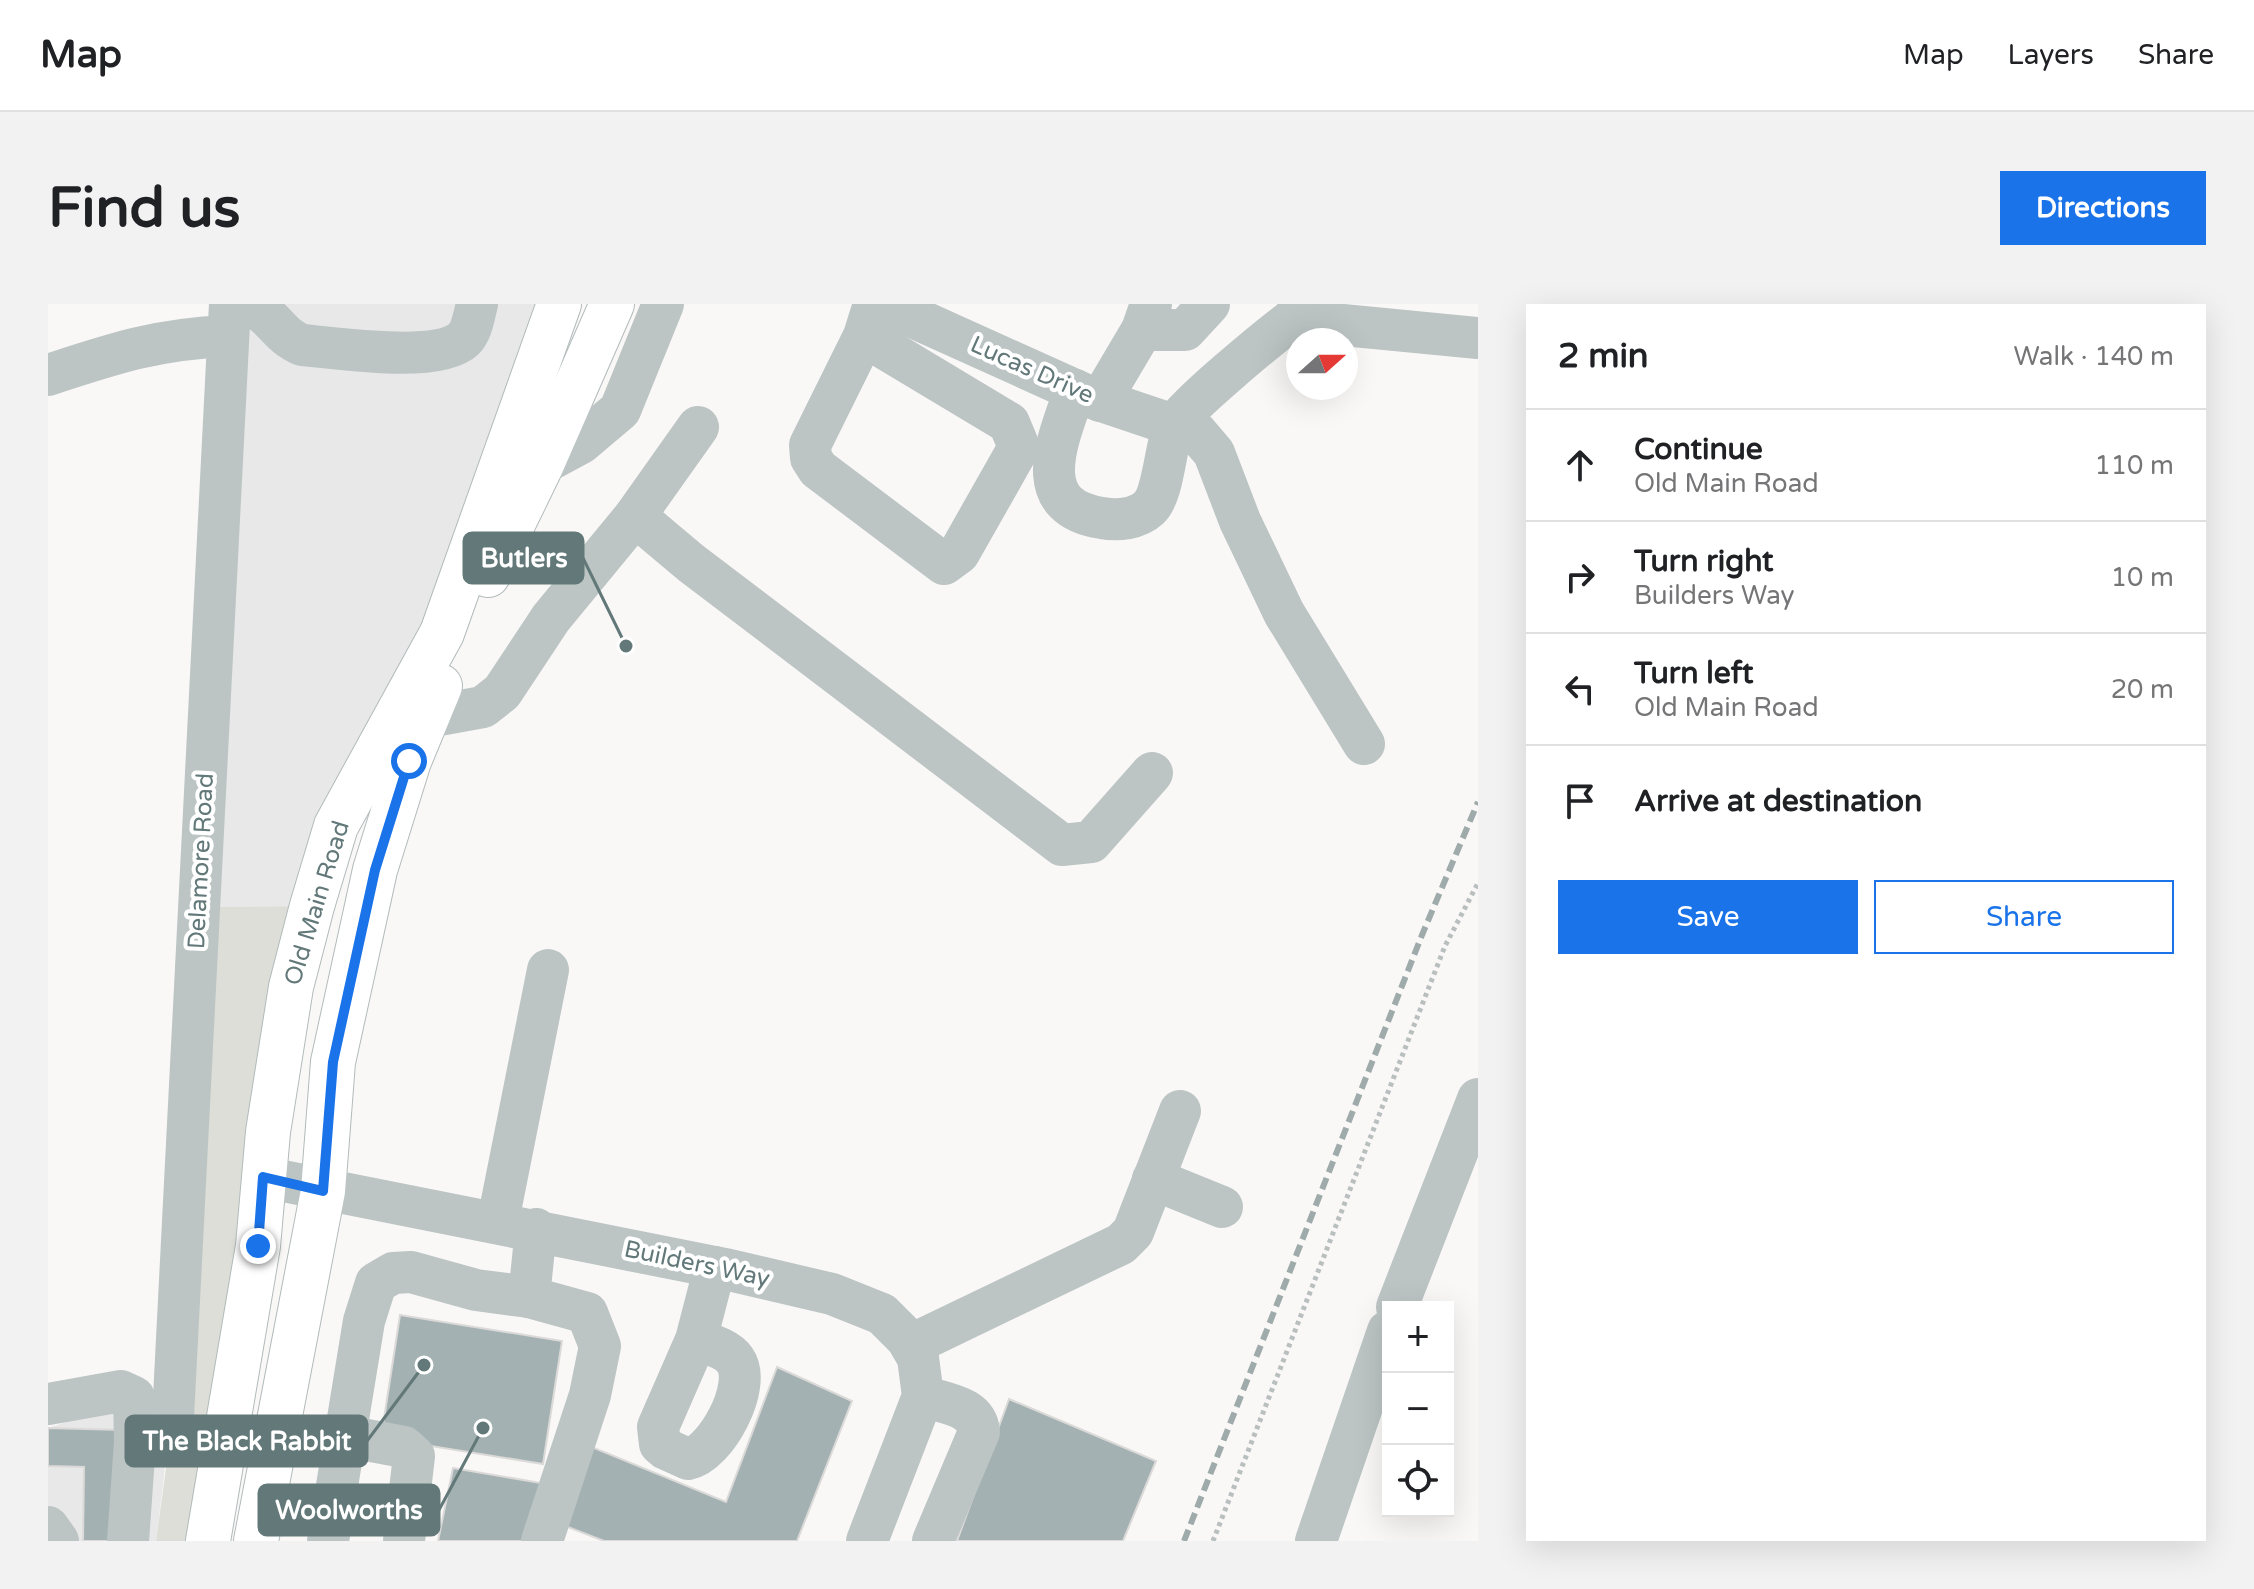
<!DOCTYPE html>
<meta charset="utf-8">
<style>
:root{--surface:#fff;--page:#f2f2f2;--text:#202124;--muted:#757577;--line:#e0e0e0;--accent:#1a73e8}
body{margin:0;font-family:"Varela Round",sans-serif;background:var(--page);color:var(--text)}
.controls{position:absolute;right:24px;bottom:24px;display:grid;overflow:hidden;border-radius:0px;box-shadow:0 8px 32px #0002}
.controls button{width:72px;height:72px;display:grid;place-items:center;padding:0;border:0;border-bottom:2px solid var(--line);background:var(--surface);color:var(--text);font:40px sans-serif}
.compass{position:absolute;left:1238px;top:24px;width:72px;height:72px;border-radius:50%;background:var(--surface);box-shadow:0 8px 32px #0002;rotate:69deg}
.stop{position:absolute;width:24px;height:24px;margin:-18px;border:6px solid #1a73e8;border-radius:50%;background:#fff}
.stop.end{background:#1a73e8;border-color:#fff;box-shadow:0 2px 8px #0008}
.list{margin:0;padding:0;list-style:none}
h2{display:flex;justify-content:space-between;align-items:center;height:104px;margin:0;padding:0 32px;font-size:34px}
h2 small{font-size:26px;font-weight:400;color:var(--muted)}
.list li{display:grid;grid-template-columns:52px 1fr auto;gap:24px;align-items:center;box-sizing:border-box;height:112px;padding:0 32px;border-top:2px solid var(--line)}
.list b{display:block;font-size:30px;white-space:nowrap}
.list p{margin:0;font-size:26px;white-space:nowrap;color:var(--muted)}
.list em{font-size:26px;font-style:normal;color:var(--muted)}
.actions{display:flex;gap:16px;padding:24px 32px}
.actions a{flex:1;padding:18px 0;border:2px solid var(--accent);border-radius:0px;text-align:center;font-size:28px;color:var(--accent)}
.actions .main{background:var(--accent);color:#fff}
.icon{flex:none;width:44px;height:44px;fill:none;stroke:currentColor;stroke-width:2;stroke-linecap:round;stroke-linejoin:round}
.map{position:relative;flex:none;width:1430px;height:1237px;overflow:hidden;border-radius:0px}
header{display:flex;align-items:center;gap:48px;box-sizing:border-box;height:112px;padding:0 40px;background:var(--surface);border-bottom:2px solid var(--line)}
header strong{font-size:38px}
nav{display:flex;gap:44px;margin-inline-start:auto;font-size:28px}
.intro{display:flex;align-items:center;justify-content:space-between;box-sizing:border-box;height:192px;padding:0 48px}
h1{margin:0;font-size:56px}
.button{padding:20px 36px;border-radius:0px;background:var(--accent);color:#fff;font-size:28px;font-weight:700}
main{display:flex;gap:48px;padding:0 48px}
aside{flex:1;background:var(--surface);border-radius:0px;box-shadow:0 8px 32px #0002}
.map>svg:first-child{display:block}
.built{fill:#e7e8e7}
.green{fill:#dcded7}
.building{fill:#a4b1b2;stroke:#dbdad9;stroke-width:2}
.lines{fill:none;stroke-linecap:round;stroke-linejoin:round}
.major-casing{stroke:#b2babb;stroke-width:46}
.path{stroke:#b9bebf;stroke-width:5;stroke-dasharray:4 4;stroke-linecap:butt}
.minor{stroke:#bcc4c4;stroke-width:42}
.major{stroke:#fff;stroke-width:44}
.rail{stroke:#9faaab;stroke-width:6;stroke-dasharray:12 6;stroke-linecap:butt}
.route{stroke:#1a73e8;stroke-width:10}
.labels{text-anchor:middle;dominant-baseline:central;stroke-width:8;stroke-linejoin:round;paint-order:stroke}
.street-label{font-size:24px;fill:#627879;stroke:#fff}
.leader{fill:none;stroke:#627879;stroke-width:3}
.callout-dot{fill:#627879;stroke:#fff;stroke-width:3}
.callout{fill:#627879;stroke:#627879;stroke-width:3}
.callout-label{font-size:26px;text-anchor:middle;font-weight:bold;fill:#fff}
</style>
<header>
<strong>Map</strong>
<nav><a>Map</a><a>Layers</a><a>Share</a></nav>
</header>
<div class="intro"><h1>Find us</h1><a class="button">Directions</a></div>
<main>
<div class="map">
<svg width="1430" height="1237" viewBox="0 0 1430 1237">
<rect width="100%" height="100%" fill="#f9f8f7"/>
<!-- built -->
<g class="built">
<polygon points="182,0 511,0 264,602 151,603"/>
<polygon points="127,1082 108,1237 0,1237 0,1124"/>
</g>
<!-- green -->
<polygon class="green" points="264,602 160,1237 108,1237 125,1113 151,603"/>
<!-- building -->
<g class="building">
<polygon points="352,1011 514,1037 495,1160 333,1134"/>
<polygon points="729,1063 804,1097 749,1237 556,1237 507,1218 539,1141 678,1198"/>
<polygon points="961,1095 1108,1157 1075,1237 909,1237"/>
<polygon points="0,1124 75,1126 73,1237 35,1237 36,1163 0,1162"/>
<polygon points="405,1164 493,1179 486,1237 390,1237"/>
</g>
<g class="lines">
<defs>
<g id="major">
<polyline points="440,271 494,160 564,0"/>
<polyline points="160,1237 210,942 220,828 243,683 264,602 288,522 394,329 511,0"/>
<polyline points="208,1237 275,887 285,758 327,566 361,457 392,382"/>
</g>
</defs>
<!-- major casing -->
<use href="#major" class="major-casing"/>
<!-- path -->
<polyline class="path" points="1165,1237 1397,642 1430,579"/>
<!-- minor -->
<g class="minor">
<path d="M196,0C227,9 226,29 254,41C290,44 389,60 416,35C424,27 426,11 429,0"/>
<polyline points="836,0 1042,93 1149,129 1166,149 1192,217 1236,309 1316,440"/>
<polyline points="1244,16 1430,34"/>
<polyline points="1094,26 1137,26 1161,0"/>
<polyline points="816,32 961,119 971,143 911,249 896,260 770,165 763,154 762,141 816,32 826,0"/>
<path d="M0,71C67,49 109,35 180,32"/>
<path d="M1027,86C1011,133 978,203 1054,214C1070,217 1089,215 1101,204C1116,190 1117,142 1126,122C1132,106 1225,30 1244,16L1255,0"/>
<polyline points="1052,97 1094,26 1103,0"/>
<polyline points="494,160 533,139 572,106 615,0"/>
<polyline points="587,212 643,259 1014,541 1043,538 1104,469"/>
<polyline points="380,413 435,403 454,388 503,314 587,212 650,123"/>
<polyline points="215,873 677,965 784,990 834,1010 859,1035 870,1054 875,1092 819,1237"/>
<polyline points="1105,875 1174,903"/>
<polyline points="450,917 500,666"/>
<polyline points="481,993 539,1009 552,1042 542,1091 494,1237"/>
<polyline points="1349,1003 1430,795"/>
<path d="M648,1036C660,1040 679,1044 687,1056C705,1081 668,1150 640,1155L618,1145L612,1140L610,1123L648,1036L667,963"/>
<polyline points="863,1041 1073,940 1085,928 1132,807"/>
<path d="M875,1092C896,1100 929,1101 931,1128L885,1237"/>
<polyline points="0,1100 73,1087 86,1093 87,1138 80,1237"/>
<polyline points="125,1113 182,0"/>
<polyline points="297,1132 356,1143 366,1152 356,1237"/>
<polyline points="0,1223 10,1237"/>
<polyline points="280,1237 316,1017 328,979 345,969 363,968 428,986 481,993 488,925"/>
<polyline points="1268,1237 1340,1027"/>
</g>
<!-- major -->
<use href="#major" class="major"/>
<!-- rail -->
<polyline class="rail" points="1136,1237 1374,631 1430,498"/>
</g>
<g class="lines">
<!-- route -->
<polyline class="route" points="210,942 215,873 275,887 285,758 327,566 361,457"/>
</g>
<g class="labels">
<!-- street labels -->
<g class="street-label">
<text transform="translate(984 66) rotate(24)">Lucas Drive</text>
<text transform="translate(153 557) rotate(-87)">Delamore Road</text>
<text transform="translate(269 599) rotate(-73)">Old Main Road</text>
<text transform="translate(649 960) rotate(12)">Builders Way</text>
</g>
</g>
<!-- callouts -->
<path class="leader" d="M578 342L535 254M376 1061L319 1137M435 1124L391 1206"/>
<g class="callout-dot">
<circle cx="578" cy="342" r="8"/>
<circle cx="376" cy="1061" r="8"/>
<circle cx="435" cy="1124" r="8"/>
</g>
<g class="callout">
<rect x="416" y="229" width="119" height="50" rx="8"/>
<rect x="78" y="1112" width="241" height="50" rx="8"/>
<rect x="211" y="1181" width="180" height="50" rx="8"/>
</g>
<g class="callout-label">
<text x="476" y="263">Butlers</text>
<text x="199" y="1146">The Black Rabbit</text>
<text x="301" y="1215">Woolworths</text>
</g>
</svg>
<div class="controls">
<button>+</button>
<button>−</button>
<button><svg class="icon" aria-label="locate" viewBox="0 0 24 24"><circle cx="12" cy="12" r="6"/><path d="M12 2v4M12 18v4M2 12h4M18 12h4"/></svg></button>
</div>
<svg class="compass" viewBox="-18 -18 36 36"><path d="M0-13l5 13h-10z" fill="#e53935"/><path d="M0 13l5-13h-10z" fill="#757577"/></svg>
<div class="stop" style="left:361px;top:457px"></div>
<div class="stop end" style="left:210px;top:942px"></div>
</div>
<aside>
<h2>2 min<small>Walk · 140 m</small></h2>
<ul class="list">
<li><svg class="icon" aria-label="ahead" viewBox="0 0 24 24"><path d="M12 20V5M6 11l6-6 6 6"/></svg><div><b>Continue</b><p>Old Main Road</p></div><em>110 m</em></li>
<li><svg class="icon" aria-label="right" viewBox="0 0 24 24"><path d="M7 20v-9h11M14 6l5 5-5 5"/></svg><div><b>Turn right</b><p>Builders Way</p></div><em>10 m</em></li>
<li><svg class="icon" aria-label="left" viewBox="0 0 24 24"><path d="M17 20v-9H6M10 6l-5 5 5 5"/></svg><div><b>Turn left</b><p>Old Main Road</p></div><em>20 m</em></li>
<li><svg class="icon" aria-label="arrive" viewBox="0 0 24 24"><path d="M6 21V4h12l-3 4 3 4H6"/></svg><div><b>Arrive at destination</b></div></li>
</ul>
<div class="actions"><a class="main">Save</a><a>Share</a></div>
</aside>
</main>
